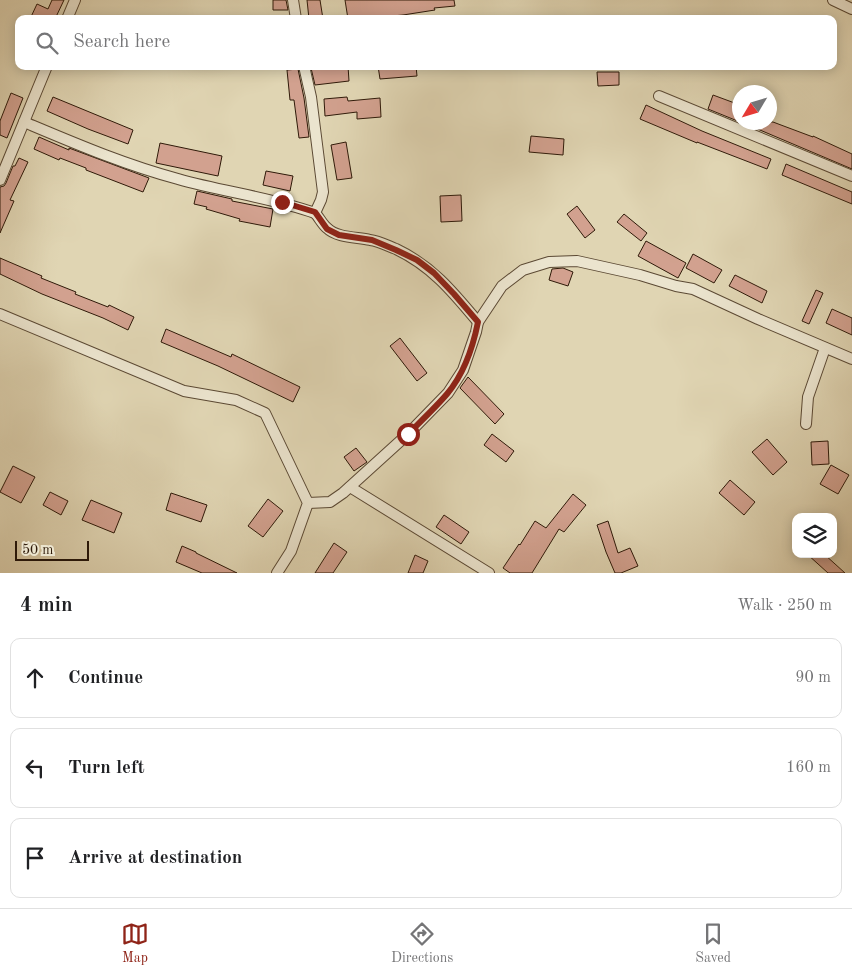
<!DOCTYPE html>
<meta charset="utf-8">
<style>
:root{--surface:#fff;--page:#f2f2f2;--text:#202124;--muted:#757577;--line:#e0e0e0;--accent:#8f2418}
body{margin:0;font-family:"Old Standard TT",serif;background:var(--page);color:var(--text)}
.controls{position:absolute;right:15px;bottom:15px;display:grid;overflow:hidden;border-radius:10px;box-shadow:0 2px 12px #0003}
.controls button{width:45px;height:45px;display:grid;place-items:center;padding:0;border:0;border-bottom:1px solid var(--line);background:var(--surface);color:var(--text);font:25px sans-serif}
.compass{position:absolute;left:732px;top:85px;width:45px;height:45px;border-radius:50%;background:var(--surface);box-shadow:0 2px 12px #0003;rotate:232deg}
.scale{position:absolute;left:15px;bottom:12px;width:74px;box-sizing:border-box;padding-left:5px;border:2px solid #2f1a09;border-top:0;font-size:14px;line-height:18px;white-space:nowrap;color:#2f1a09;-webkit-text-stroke:4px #ebe4ce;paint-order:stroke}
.stop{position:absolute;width:15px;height:15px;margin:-11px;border:4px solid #8f2418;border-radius:50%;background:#fff}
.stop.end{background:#8f2418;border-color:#fff;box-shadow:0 1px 5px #0008}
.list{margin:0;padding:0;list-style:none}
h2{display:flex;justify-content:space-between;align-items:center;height:65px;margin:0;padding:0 20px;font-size:21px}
h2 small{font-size:16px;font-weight:400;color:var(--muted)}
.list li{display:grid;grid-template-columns:32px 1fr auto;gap:15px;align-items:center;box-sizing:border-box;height:80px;margin:0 10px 10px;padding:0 10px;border:1px solid var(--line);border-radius:10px}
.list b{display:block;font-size:19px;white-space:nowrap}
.list em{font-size:16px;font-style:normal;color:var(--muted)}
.icon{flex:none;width:28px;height:28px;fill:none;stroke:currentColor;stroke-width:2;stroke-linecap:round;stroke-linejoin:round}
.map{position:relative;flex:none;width:852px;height:573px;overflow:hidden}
.search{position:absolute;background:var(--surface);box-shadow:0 2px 12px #0003;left:15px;right:15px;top:15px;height:55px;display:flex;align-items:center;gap:12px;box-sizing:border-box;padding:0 18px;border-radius:10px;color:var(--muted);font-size:19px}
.sheet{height:335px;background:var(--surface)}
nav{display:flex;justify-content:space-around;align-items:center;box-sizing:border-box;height:70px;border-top:1px solid var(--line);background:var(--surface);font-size:14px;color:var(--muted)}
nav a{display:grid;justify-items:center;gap:2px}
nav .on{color:var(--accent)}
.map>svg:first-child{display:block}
.building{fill:#d2a18f;stroke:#2f1a09}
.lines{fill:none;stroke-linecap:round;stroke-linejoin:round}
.street-casing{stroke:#5b4934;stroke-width:12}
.street{stroke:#ebe4ce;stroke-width:10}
.route{stroke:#8f2418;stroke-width:6}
</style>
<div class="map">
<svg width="852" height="573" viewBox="0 0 852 573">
<rect width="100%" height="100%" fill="#e0d5b3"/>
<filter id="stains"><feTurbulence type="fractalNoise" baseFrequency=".004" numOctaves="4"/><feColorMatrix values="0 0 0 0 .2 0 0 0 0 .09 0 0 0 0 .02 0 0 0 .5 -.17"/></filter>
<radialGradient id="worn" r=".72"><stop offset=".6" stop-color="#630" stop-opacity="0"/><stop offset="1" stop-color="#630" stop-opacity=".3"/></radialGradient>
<!-- building -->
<g class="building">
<polygon points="52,0 64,0 55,19 30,19 37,4 48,9"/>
<polygon points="273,0 286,0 288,10 273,10"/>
<polygon points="307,0 320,0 323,19 309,19"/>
<polygon points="345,0 454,0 455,6 434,8 435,10 403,15 371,18 371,17 348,19"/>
<polygon points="318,66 348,66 349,81 315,85 311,68 318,67"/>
<polygon points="378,66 416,66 417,76 380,79"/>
<polygon points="298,69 304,98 309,137 299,138 294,100 290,100 287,70"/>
<polygon points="597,72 619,72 619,85 598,86"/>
<polygon points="11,93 23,98 7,138 0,135 0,121"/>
<polygon points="713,95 740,105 740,122 708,109"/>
<polygon points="53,97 133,130 128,144 88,129 47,111"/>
<polygon points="347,97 348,101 380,98 381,117 357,119 357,112 325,116 324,99"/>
<polygon points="646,105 702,131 771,159 767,169 697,142 697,143 640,119"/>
<polygon points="741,122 773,122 813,137 813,136 852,154 852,169"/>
<polygon points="531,136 564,139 563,155 529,152"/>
<polygon points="39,137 69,150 69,148 149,178 143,192 86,170 86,168 60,158 59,160 34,149"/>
<polygon points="346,142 352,178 337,180 331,145"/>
<polygon points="160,143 222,156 218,176 156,163"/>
<polygon points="19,158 28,162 10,200 14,201 0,233 0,187 4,186 6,183 13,166 15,166"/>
<polygon points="786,164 852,192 852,204 782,175"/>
<polygon points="266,171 293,176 290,191 263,185"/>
<polygon points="197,191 232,199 232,201 273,209 270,227 239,221 240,219 206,209 207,207 194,204"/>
<polygon points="461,195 462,221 441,222 440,196"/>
<polygon points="577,206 595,230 585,238 567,214"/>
<polygon points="624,214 647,233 641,241 617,222"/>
<polygon points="646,241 686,263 678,278 638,256"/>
<polygon points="693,254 722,270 714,283 686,268"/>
<polygon points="0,258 42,276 41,278 76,292 75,294 108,307 109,305 134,317 128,330 103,318 42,294 0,274"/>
<polygon points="563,268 573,272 568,286 549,280 552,269"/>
<polygon points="735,275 767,291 762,303 729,286"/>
<polygon points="816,290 823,293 809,324 802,321"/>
<polygon points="832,309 852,318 852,335 826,323"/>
<polygon points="166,329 231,357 232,354 300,387 293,402 218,366 161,342"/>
<polygon points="400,338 427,373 417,381 390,346"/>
<polygon points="468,377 504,414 495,424 460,388"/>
<polygon points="492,434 514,451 506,462 484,445"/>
<polygon points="767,439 787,462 773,475 752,452"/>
<polygon points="828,441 829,464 812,465 811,442"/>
<polygon points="356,448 367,462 354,471 344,457"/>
<polygon points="831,465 849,475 838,494 820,484"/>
<polygon points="13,466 35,477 21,503 0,492"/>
<polygon points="730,480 755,502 744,515 719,493"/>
<polygon points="50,492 68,501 61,515 43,505"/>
<polygon points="171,493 207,505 201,522 166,510"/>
<polygon points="573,494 586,505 564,532 559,529 532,573 510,573 503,568 519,544 520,545 535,521 546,528"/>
<polygon points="268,499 283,511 263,537 248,526"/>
<polygon points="91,500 122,513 114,533 82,520"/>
<polygon points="444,515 469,532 461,544 436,527"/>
<polygon points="608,521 618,553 630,548 638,566 621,573 615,573 606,552 597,525"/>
<polygon points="334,543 347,552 333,573 315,573"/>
<polygon points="182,546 196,552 196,553 237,573 202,573 176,562"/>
<polygon points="807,554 824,554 845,573 828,573"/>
<polygon points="415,555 428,561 423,573 408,573"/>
</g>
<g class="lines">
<defs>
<g id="street">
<polyline points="293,0 296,19"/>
<polyline points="833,0 852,9"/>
<polyline points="67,19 75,0"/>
<path d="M304,66L311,97L323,192L321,200L315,213C319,217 322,224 327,228C337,238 357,237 370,240C379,241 388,246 396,249C432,266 453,292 478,322"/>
<polyline points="659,96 852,176"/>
<path d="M24,122C74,143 125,165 178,179C223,192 270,197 315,213"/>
<polyline points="0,180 47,66"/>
<polyline points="0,314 184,391 236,400 265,413 308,503 291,551 277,573"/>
<polyline points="806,424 808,397 825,348"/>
<polyline points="350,487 489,573"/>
<polyline points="308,503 330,502 343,493 408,434 448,393 463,370 476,332 478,322 502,286 523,270 549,262 577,261 640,275 676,286 693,289 758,319 852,359"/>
</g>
</defs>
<!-- street casing -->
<use href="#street" class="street-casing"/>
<!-- street -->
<use href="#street" class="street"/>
</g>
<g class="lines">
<!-- route -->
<path class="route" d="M282,202L315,212L327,229L339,235L372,240L396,250L417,260L434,273L454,294L478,322C473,347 463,375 447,394C435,408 421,421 408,434"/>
</g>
<rect width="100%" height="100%" filter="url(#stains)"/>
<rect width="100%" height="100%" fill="url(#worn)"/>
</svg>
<div class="controls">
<button><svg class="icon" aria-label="layers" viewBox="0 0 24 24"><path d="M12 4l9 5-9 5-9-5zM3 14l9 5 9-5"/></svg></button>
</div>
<svg class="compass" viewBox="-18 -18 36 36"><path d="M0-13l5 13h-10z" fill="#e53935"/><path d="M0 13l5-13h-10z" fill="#757577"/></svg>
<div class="scale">50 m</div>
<div class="stop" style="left:408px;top:434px"></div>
<div class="stop end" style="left:282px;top:202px"></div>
<div class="search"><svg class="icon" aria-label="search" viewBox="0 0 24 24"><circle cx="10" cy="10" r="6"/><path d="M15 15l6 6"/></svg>Search here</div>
</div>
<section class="sheet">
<h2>4 min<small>Walk · 250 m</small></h2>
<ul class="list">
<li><svg class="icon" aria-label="ahead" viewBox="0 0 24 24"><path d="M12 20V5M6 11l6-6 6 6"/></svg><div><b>Continue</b></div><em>90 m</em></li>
<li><svg class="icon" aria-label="left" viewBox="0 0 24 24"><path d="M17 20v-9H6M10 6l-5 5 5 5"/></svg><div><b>Turn left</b></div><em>160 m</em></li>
<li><svg class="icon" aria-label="arrive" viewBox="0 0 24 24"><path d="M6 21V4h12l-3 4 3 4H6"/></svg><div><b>Arrive at destination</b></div></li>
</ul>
</section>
<nav>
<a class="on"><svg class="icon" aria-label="map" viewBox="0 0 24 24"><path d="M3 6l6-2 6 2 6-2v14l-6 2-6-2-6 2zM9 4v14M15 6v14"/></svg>Map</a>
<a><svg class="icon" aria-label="directions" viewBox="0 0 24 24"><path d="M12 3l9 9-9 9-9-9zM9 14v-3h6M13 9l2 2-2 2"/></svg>Directions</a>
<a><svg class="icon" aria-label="saved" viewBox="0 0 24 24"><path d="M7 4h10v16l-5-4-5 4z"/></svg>Saved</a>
</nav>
